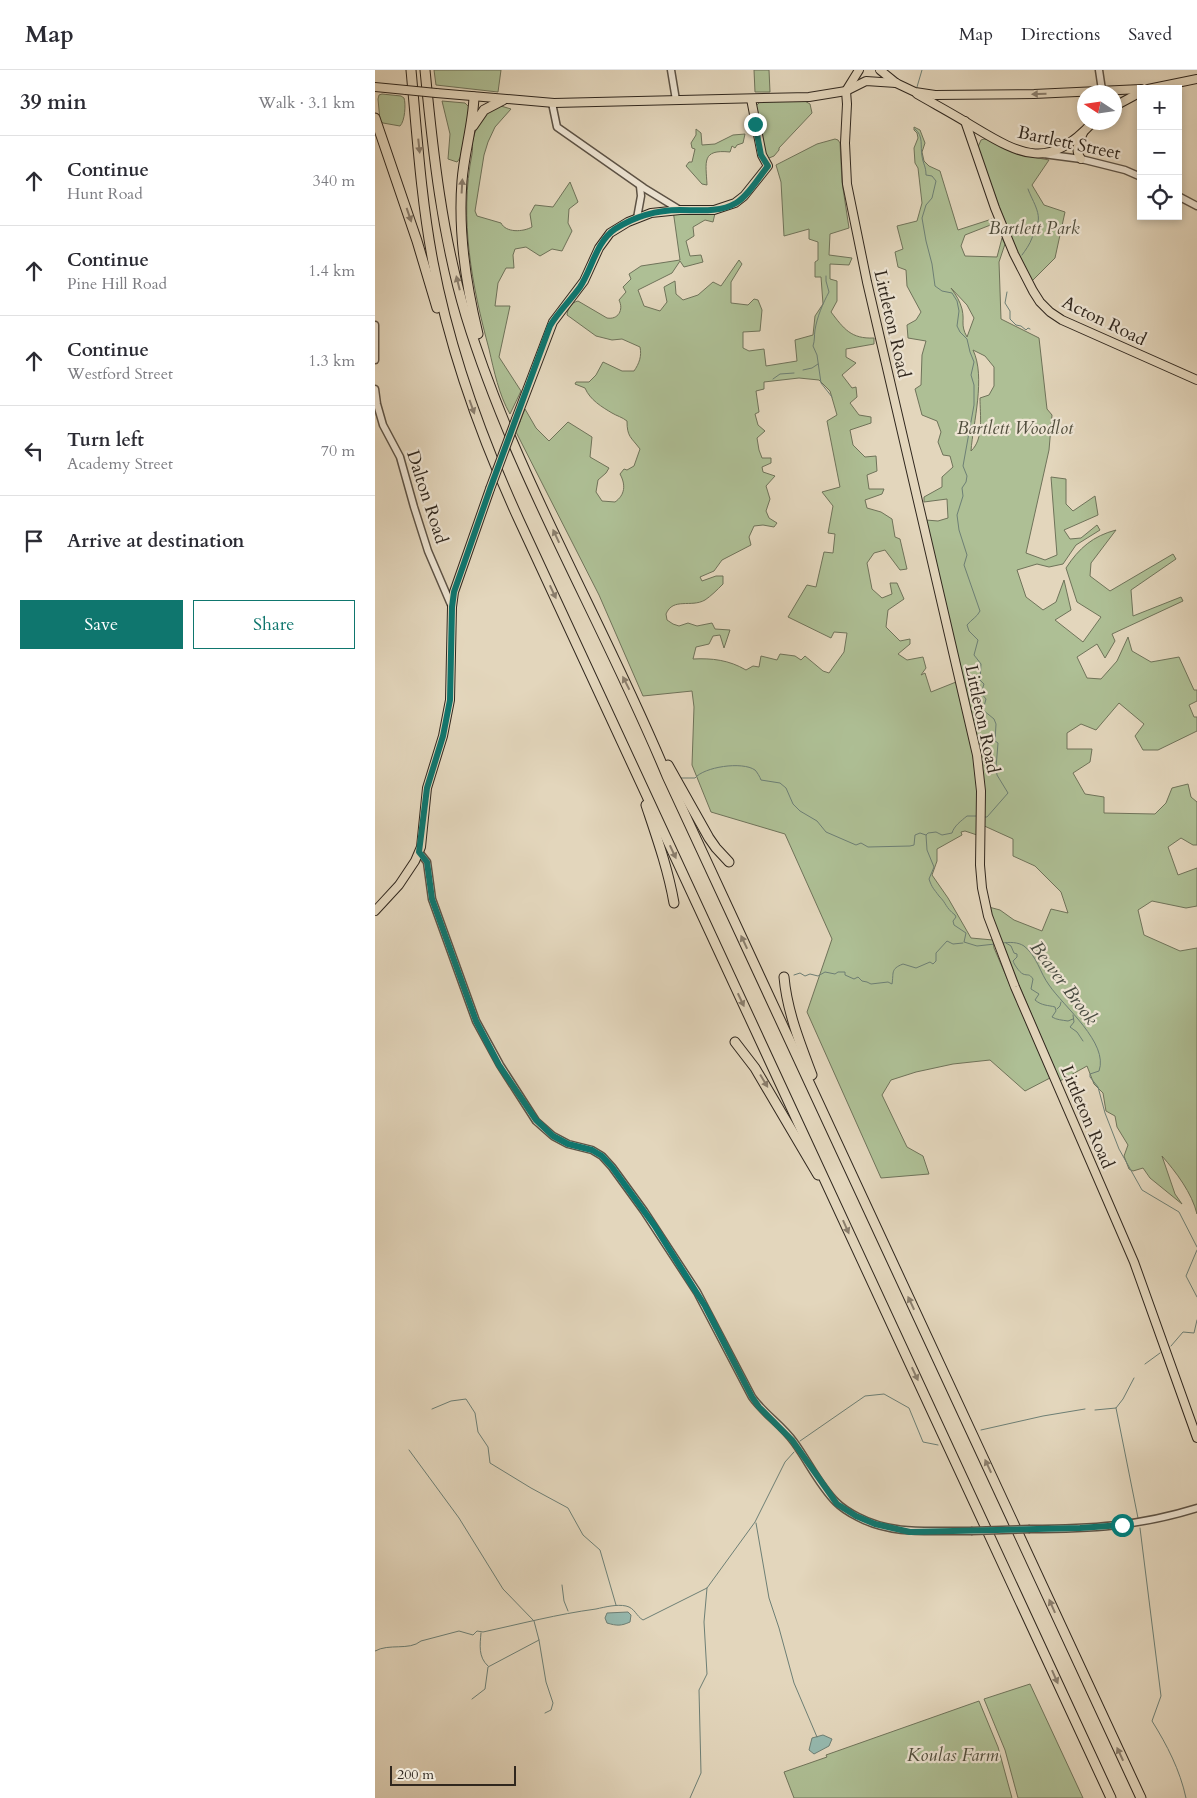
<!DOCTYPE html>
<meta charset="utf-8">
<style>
:root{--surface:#fff;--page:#f2f2f3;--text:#2b2b33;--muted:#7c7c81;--line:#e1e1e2;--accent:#0f766e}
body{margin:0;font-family:Cardo,serif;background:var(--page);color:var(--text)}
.controls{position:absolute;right:15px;top:15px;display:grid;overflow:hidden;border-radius:0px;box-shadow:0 2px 8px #0003}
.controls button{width:45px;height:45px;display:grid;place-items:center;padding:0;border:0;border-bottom:1px solid var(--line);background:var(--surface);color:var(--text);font:25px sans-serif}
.compass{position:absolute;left:702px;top:15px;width:45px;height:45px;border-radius:50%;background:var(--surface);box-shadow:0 2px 8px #0003;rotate:282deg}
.scale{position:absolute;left:15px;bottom:12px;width:126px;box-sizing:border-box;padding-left:5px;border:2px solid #30271e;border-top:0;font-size:14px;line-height:18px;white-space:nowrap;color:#30271e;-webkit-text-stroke:4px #ede4d3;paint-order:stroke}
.stop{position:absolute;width:15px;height:15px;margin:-11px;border:4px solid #0f766e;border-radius:50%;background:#fff}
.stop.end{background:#0f766e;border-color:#fff;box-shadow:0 1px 5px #0008}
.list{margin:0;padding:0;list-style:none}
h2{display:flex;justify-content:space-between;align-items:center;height:65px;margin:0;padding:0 20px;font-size:21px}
h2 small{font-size:16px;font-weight:400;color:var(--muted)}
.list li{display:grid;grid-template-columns:32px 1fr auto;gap:15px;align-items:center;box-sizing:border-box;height:90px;padding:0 20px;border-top:1px solid var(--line)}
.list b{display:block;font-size:19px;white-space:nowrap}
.list p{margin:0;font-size:16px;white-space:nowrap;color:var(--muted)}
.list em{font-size:16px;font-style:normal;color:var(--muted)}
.actions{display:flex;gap:10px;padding:15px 20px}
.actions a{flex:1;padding:11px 0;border:1px solid var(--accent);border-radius:0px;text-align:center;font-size:18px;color:var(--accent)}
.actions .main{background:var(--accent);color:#fff}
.icon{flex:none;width:28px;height:28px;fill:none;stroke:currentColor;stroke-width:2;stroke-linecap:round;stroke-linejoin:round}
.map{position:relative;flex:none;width:822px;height:1728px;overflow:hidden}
header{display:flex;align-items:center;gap:30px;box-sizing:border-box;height:70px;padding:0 25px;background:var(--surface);border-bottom:1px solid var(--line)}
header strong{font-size:24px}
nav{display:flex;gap:28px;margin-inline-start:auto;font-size:18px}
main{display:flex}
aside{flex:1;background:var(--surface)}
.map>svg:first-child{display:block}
.green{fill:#aebf95;stroke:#6f735a;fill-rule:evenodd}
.water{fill:#95b9af;stroke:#6d7f75}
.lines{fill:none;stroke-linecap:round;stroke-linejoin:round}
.stream{stroke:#6d7f75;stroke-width:1}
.minor-casing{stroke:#5d5346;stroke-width:9}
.major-casing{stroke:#30271e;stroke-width:10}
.highway-casing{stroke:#30271e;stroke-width:11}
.minor{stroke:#ede4d3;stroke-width:6}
.major{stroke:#e3d6bc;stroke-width:8}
.highway{stroke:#e3d6bc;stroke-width:9}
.minor-bridge-casing{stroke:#5d5346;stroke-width:9;stroke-linecap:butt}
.major-bridge-casing{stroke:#30271e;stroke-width:10;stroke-linecap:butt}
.minor-bridge{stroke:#ede4d3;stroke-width:6}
.major-bridge{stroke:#e3d6bc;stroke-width:8}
.oneway{fill:#8a7e6d}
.route{stroke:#0f766e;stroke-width:6}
.labels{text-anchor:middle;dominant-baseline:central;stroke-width:4.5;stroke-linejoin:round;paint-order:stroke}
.street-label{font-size:18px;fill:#30271e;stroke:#ede4d3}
.park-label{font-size:18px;font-style:italic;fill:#504d3c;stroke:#ede4d3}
.water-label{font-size:19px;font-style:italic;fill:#494c42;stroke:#ede4d3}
</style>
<header>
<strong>Map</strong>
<nav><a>Map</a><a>Directions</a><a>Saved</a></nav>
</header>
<main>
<aside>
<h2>39 min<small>Walk · 3.1 km</small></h2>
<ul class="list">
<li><svg class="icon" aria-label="ahead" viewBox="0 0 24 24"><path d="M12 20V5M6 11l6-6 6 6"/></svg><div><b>Continue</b><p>Hunt Road</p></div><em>340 m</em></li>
<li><svg class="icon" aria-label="ahead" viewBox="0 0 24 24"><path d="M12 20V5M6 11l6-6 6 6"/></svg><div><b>Continue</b><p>Pine Hill Road</p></div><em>1.4 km</em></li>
<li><svg class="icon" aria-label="ahead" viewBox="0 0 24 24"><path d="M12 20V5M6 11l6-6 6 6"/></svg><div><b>Continue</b><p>Westford Street</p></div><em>1.3 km</em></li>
<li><svg class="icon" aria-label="left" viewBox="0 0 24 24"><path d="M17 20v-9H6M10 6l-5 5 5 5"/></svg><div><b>Turn left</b><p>Academy Street</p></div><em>70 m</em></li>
<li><svg class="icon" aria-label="arrive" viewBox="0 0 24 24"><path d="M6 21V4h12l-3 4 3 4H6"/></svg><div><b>Arrive at destination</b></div></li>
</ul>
<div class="actions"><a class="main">Save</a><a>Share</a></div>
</aside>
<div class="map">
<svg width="822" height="1728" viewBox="0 0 822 1728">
<rect width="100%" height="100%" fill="#e3d6bc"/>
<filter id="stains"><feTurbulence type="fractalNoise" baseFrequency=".004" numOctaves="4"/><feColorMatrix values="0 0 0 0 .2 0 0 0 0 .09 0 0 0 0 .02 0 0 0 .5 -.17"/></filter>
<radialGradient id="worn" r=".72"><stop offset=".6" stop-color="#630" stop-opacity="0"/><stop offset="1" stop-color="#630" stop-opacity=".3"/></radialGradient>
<!-- green -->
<g class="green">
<polygon points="59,0 126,0 123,22 61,15"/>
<polygon points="379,0 394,0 395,22 380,22"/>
<path d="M7,24L26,26L29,28C31,34 30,51 25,56L8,53L5,51L3,29L4,25Z"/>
<polygon points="428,30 435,34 437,43 404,78 404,80 399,86 394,88 389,85 380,37 385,32"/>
<path d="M67,31L90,33L94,37C92,51 91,83 82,92L73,89L75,64Z"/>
<path d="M126,36L136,39L120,57L113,72L109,85L100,141L102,146L126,153C131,163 148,162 157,157L155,144L160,135L178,137L195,112L203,132L194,139L193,153L197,161L187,181L177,179L165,186L151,177L140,179L138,185L139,198H131L123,213L120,236H135L124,287L146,321L135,344C124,325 119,301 114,279C97,216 84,149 97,84C98,79 97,74 98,69C102,54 110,40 126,36Z"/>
<path d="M539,57L545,60L550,73L547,82L549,91L554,96L565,101L583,160L617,149L618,154L590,165L586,176L590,186L622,187L627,168L630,174L624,192L626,249L664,268L672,339L677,345L674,380L651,483L670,490L682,485L676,407L691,409V434L698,441L720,426L723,445L689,460L695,469L706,468L722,455L725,460L701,475L688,494L674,497L662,494L642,500L651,527L668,540L681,532L689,510L696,540L680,550L708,572L726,547L702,532L691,498C704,478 718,466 741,460L716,493L715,506L735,521L798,484L801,489L756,520L758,546L806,527L808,531L737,564L740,571L730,588L722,574L702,587L712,608L726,609L742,591L753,567L757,581L776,592L804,587L819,620H822V631L814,635L819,647H822V661L783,680H768L760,666L769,654L744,633L721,660L706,654L692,663V679H717L715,692L698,703L710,724L729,727V743L780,744L791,733L797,718L813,714L816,727L822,732V775H818L806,768L793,777L803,805L822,798V836L811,838L777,831L763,840L769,865L805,881L822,878V1144C817,1123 801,1102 787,1086L800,1124L807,1134L775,1108L768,1098L758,1101L754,1099L749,1086L753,1075L742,1057L740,1046L731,1041L728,1023L719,1014L712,996L685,1011L610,836L625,840L639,850L667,861L676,839L693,843L686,822L660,796L638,786V769L605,754L606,721L549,453H552L551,450L563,451L573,448L572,429L549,432V427L567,417V407L578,397L575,386L568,385L563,372L566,362L562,351L547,345L540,319L546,315L547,285L551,271L533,268L532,255L541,250L546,242L532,216L531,200L523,197L520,182L528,179L522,156L542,151L547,133L543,98L540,93L539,78L543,68L542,63L539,60ZM576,218L592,235L599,248L592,267C585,254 590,252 587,239C585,231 581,225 576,218ZM598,280L610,286L619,297V316L614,325L605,328C605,345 609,369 596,381C598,353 611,307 598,280Z"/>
<path d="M321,59L326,63L327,75L340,74L358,65L370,64L368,73L362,75L360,78L357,76L355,82C326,79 331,92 332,115L327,114L311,96L314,92H317L320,79L317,78L316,73L321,65Z"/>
<path d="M460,69L463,70L465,73L467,112L474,158L455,164L454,185L477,188L474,195L455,194V209L462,211V231L456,242C469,259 476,269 499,268V274L471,279V287L481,293L467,305L477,318L481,317L482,327L475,333L484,345L496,347V353L475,360L478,375L490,387L501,386L502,401L492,405L494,419H509L507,424L490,430L492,438L506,442L517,449L520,467L525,469L532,499L525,500L510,480L499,483L492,493L497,519L507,528L517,524L515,513H522L529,529L513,540L511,557L525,571L535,569V574L523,584L532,590L548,587L551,598L546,605L550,603L556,622L581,612L598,685L602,720V765L590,761L586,762L587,765L562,779V791L557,805L573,828L596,868L618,870L619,878L675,1008L650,1021L615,990L578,994L541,1002L516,1010L507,1025L532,1077L548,1086L554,1104L506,1108L432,942L457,869L410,764L336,742L317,695L319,637L317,621L268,626L224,525L141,362L150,339L161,358L174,371L193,352L217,367L215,387L234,398L231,403L223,410L221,422L227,431L240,432C250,425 251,415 245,404L249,399L252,400L259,396L265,379C256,367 252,367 252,351C247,347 242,346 237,343C227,337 215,330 210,318L200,314L201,312H214L221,305L228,292L247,301H259C264,294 267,286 265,277L247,269L237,270L221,266L192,245C192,240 197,232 203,231L232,248C243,250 249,240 244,230L251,222L248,217L256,209L254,204L266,196L305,190L298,140L341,139L338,152L330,150L318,157L319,166L311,171L315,186L326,185L328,192L309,197L305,191L297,203L263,220L269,236L285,241L292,232L289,217L300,211L301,224L308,230L323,225L338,212L346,216L364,190L367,194L356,212V233L373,235L379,229L383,230L387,240L385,261L368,262V278L374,281L389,279L391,296L422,291L420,270L438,265L440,246L448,234L446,207H440V192L443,190V172L434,169V159L409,166L406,112L401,95L442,74ZM424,308L444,310L455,321L462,345L452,351L465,417L447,422L458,436L453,463L460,464L458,483L449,482L441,517L432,515L413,547L456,568L459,562L472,563L469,582L454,603L448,601L430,586L426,590L420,586L405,584L402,590L386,586L384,597L378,596L371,600C354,590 337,588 318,589L321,577L334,574L338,566L345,565L349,578L355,560L340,559L337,553L322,556L313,553L304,556L298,554L292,550L291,544C298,527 316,538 330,530C336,526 342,520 348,514V506H341L327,511L325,507L339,501L347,490L376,475L374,467L379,456L388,455L399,457L402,453L394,448L391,441L395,429L391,416L400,406L388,402L387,397L396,393V388H387L384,380L382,368L390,361L383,355L380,344L384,342L381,321L389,319V312Z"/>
<path d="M609,69L615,70L641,84L674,90L657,115L669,135L690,142L680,188L657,211C634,168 619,123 603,77L606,70Z"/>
<polygon points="655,1614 708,1728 643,1728 630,1680 609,1629"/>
<polygon points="604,1631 623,1677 637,1728 419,1728 409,1702 452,1687 451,1685"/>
</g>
<!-- water -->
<g class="water">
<path d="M253,1542L256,1545L255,1552C246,1556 242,1556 232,1553L230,1548L232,1543Z"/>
<polygon points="448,1665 457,1669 454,1676 439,1684 434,1680 437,1668"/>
</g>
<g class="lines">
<!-- stream -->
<g class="stream">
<polyline points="542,17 547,0"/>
<path d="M540,59C549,66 545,76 547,86C548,94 551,96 551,105L557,106L561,111L557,128L551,135L547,148L551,171L557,194L560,216L567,221L577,223L582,231L584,241L582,256L585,262L592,269L595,282L599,292L596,305L599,315V335L588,396L592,406L591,412L587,418L588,426L582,445L584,460L592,485L589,495L605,541C602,547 597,549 592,555L594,561L603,570L599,585L606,594L605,610L609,614L606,623L611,629L608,640L619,649L621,654L620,671L623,673L621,698L622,705L633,723L612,747H609"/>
<path d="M647,185C650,181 655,174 657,168C658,166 657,163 658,160C671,149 657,131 653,119"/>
<path d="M451,206V211L454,222C448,233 442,247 440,260C439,266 440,270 438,276L442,285L446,313L457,327"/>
<polyline points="632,222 630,233 635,241 635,249 641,255 646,256 651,260 653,258 655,259"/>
<polyline points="428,300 437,298 443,294"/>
<polyline points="398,309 405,304 419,303"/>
<path d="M305,708H320C329,697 367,691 380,700C382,702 385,707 386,710L405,713L411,718L418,734L425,741L442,751L451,762L481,775L486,773L493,777L535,776L539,775L540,765L545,763L551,765"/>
<path d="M602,746H592C586,751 579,756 577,763L567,765L561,762L553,763L551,765L552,780L559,797L554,809C557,818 559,819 564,826C572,834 570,837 580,845L581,847L578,851L579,855L591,863L589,872L602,876L620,874"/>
<path d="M627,873C635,872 643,872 649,876C662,886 665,903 674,915C689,937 734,973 724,1001L715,1004V1007L723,1017L730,1043L744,1079L767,1120L804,1142L822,1177"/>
<path d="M631,873L636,876L639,883L642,884V887L638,891C639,894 644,902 648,904C653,906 654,903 658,909L656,919L664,924L660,930C667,936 673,935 680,937L681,941L677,947C682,950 687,950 693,951L698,949"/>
<path d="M419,905L425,903L430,906L435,904L443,906L450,902L460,904L463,902H470V905L479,909L483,907L487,911L492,912L496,914L513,912L517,914C519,903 515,899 528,894L541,898L555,892L558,894L561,891V883L572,871L578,874L588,873"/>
<polyline points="682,939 685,936 686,932"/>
<polyline points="698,945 699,952 695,957 702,962 708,971"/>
<polyline points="822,1180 811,1206 822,1227"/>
<polyline points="796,1276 808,1262 819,1263 822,1250"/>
<polyline points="770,1294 785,1283"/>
<polyline points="741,1338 763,1448"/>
<polyline points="57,1339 76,1331 91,1329 100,1343 103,1362 113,1377 115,1393 156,1418 193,1438 208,1465 225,1480 241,1535"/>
<polyline points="720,1340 741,1338 748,1329 759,1308"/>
<polyline points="606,1360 668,1346 710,1339"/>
<polyline points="425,1371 490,1326 509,1324 534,1338 548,1372 563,1375"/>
<polyline points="34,1380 84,1448 128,1519 159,1551 164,1570 113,1597 110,1619 97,1629"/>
<polyline points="381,1453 394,1528 404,1558 419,1613 442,1667"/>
<path d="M765,1458L786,1626L777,1651C792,1675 805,1700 811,1728"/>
<polyline points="187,1515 189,1531 193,1541"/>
<path d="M106,1563C105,1575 103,1587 113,1596"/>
<polyline points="164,1570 171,1612 178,1633 176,1640 170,1643"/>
<path d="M0,1581C14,1573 34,1581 46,1571L84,1561L98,1565L102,1561L108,1562C145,1554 183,1544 221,1539C230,1537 242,1534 251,1536C260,1538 261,1546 268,1550L332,1518L380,1452L410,1392L419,1382"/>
<polyline points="315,1728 326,1703 324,1620 332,1604 329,1552 332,1518"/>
</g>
<defs>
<g id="minor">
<polyline points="296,0 301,30"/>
<polyline points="724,0 727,20"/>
<polyline points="177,33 182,57 269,118 305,140"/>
<polyline points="668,84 706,89 750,100 766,107"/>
<polyline points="803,126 822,136"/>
<polyline points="262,148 266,126 265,116"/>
<polyline points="0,255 0,290"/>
<polyline points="0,319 2,334 8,355 25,387 39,437 53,481 77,537"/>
<path d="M44,782L52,792L57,829L101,951L125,995L161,1051L178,1066L193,1074L217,1080L227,1086L237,1097L269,1141L322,1222L377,1327C389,1344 407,1355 419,1372C433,1391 444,1415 461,1432C467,1438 475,1443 483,1447C519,1466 557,1460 596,1461"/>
<path d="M655,1459C716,1459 764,1456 822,1438"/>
</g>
<g id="major">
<polyline points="484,0 471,21 472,34 470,73 472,114 492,212 602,685 606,721 605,795 607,818 613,846 640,917 759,1192 822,1368"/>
<polyline points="505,0 521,13 540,22 560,25 659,24 766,19"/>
<polyline points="0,17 31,20"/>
<polyline points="773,19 822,9"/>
<polyline points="61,23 179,33 434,27 471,21 491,11 521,13"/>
<path d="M542,24C561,35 580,45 599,57C647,86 674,100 718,52"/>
<polyline points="740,36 766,22"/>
<polyline points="590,51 620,138 639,184 658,221 665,232 675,242 687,250 822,310"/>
<path d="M706,89C699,80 704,72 708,63"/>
<polyline points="141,349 178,252 209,211 224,178 235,163 253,152 276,143 305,140 339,140 360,133 369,126 393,96 387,85 376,29"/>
<polyline points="0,841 24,815 40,791 46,777 52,718 68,666 75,630 77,537 79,522 115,419"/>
</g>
<g id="highway">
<path d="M36,0C42,64 46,129 58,192C75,282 106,367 144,450L736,1728"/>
<path d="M50,0C58,83 67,166 91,246C140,406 228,551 292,706L766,1728"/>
<path d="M99,27C98,55 89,83 87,111C83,162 91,215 103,264"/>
<polyline points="0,48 42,171 62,238"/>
<polyline points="98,56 109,40 128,30"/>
<polyline points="293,695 334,768 341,778 354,792"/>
<path d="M271,735C282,768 293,799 299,833"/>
<path d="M409,907C412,941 425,973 437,1005"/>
<polyline points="360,972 380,998 443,1105"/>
</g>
</defs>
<!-- minor casing -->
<use href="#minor" class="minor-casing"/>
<!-- major casing -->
<use href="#major" class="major-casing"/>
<!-- highway casing -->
<use href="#highway" class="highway-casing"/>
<!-- minor -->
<use href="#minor" class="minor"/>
<!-- major -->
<use href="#major" class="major"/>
<!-- highway -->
<use href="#highway" class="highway"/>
<defs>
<polyline id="minor-bridge" points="596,1461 655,1459"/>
<g id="major-bridge">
<polyline points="31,20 61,23"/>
<polyline points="115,419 141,349"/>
</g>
</defs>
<!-- minor-bridge casing -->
<use href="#minor-bridge" class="minor-bridge-casing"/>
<!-- major-bridge casing -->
<use href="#major-bridge" class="major-bridge-casing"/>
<!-- minor-bridge -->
<use href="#minor-bridge" class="minor-bridge"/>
<!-- major-bridge -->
<use href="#major-bridge" class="major-bridge"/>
</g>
<!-- one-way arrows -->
<defs><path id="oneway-solid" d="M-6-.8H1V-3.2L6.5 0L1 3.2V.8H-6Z" transform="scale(1.25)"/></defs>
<g class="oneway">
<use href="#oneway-solid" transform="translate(664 24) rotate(178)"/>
<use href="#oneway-solid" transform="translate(44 76) rotate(84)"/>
<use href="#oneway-solid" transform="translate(87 116) rotate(-87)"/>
<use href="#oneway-solid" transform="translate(34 145) rotate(71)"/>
<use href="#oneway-solid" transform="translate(83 213) rotate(-104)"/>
<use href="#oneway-solid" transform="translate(97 337) rotate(70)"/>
<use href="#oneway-solid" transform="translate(181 466) rotate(-115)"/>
<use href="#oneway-solid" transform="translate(178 522) rotate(65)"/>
<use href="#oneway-solid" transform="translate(251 613) rotate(-117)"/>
<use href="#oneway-solid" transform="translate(298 782) rotate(65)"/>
<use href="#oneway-solid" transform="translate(369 872) rotate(-115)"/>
<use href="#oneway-solid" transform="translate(366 930) rotate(65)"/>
<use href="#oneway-solid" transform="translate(389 1011) rotate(59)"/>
<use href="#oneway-solid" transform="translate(471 1157) rotate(66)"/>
<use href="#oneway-solid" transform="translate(536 1233) rotate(-115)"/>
<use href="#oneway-solid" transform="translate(540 1304) rotate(65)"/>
<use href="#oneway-solid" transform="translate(613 1396) rotate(-115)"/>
<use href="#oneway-solid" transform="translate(677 1536) rotate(-114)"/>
<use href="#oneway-solid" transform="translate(680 1607) rotate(66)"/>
<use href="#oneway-solid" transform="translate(745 1684) rotate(-115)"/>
</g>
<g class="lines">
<!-- route -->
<path class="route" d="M380,54L386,85L393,96C383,108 374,125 361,133C344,143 323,140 305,140C282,140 259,147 240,159C221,172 217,199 205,217C195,231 183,242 175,256L115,419L79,522L77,537L75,630L68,666L52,718L44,782L52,792L57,829L101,951L124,995L161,1050L178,1066L193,1074L217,1080L227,1086L237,1097L279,1155L330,1236L377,1327L384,1337L417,1370L462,1434L481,1446L500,1454L535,1462L705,1458L747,1455"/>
</g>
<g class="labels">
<!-- street labels -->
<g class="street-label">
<text transform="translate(694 73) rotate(12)">Bartlett Street</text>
<text transform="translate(729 251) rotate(26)">Acton Road</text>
<text transform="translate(517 254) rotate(77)">Littleton Road</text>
<text transform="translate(52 427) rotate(72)">Dalton Road</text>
<text transform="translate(607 649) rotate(78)">Littleton Road</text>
<text transform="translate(712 1047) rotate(67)">Littleton Road</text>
</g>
<!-- park labels -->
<g class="park-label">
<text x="659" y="158">Bartlett Park</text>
<text x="640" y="358">Bartlett Woodlot</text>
<text x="578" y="1685">Koulas Farm</text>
</g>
<!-- water labels -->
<g class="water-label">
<text transform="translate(689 913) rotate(53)">Beaver Brook</text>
</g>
</g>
<rect width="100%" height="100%" filter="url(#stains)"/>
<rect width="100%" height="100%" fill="url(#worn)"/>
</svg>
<div class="controls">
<button>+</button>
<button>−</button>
<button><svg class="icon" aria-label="locate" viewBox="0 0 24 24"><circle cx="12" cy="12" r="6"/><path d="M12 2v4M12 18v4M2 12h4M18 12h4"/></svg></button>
</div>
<svg class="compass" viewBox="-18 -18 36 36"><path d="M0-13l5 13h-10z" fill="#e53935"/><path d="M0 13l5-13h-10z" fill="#7c7c81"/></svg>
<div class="scale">200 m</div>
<div class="stop" style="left:747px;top:1455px"></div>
<div class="stop end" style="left:380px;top:54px"></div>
</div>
</main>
